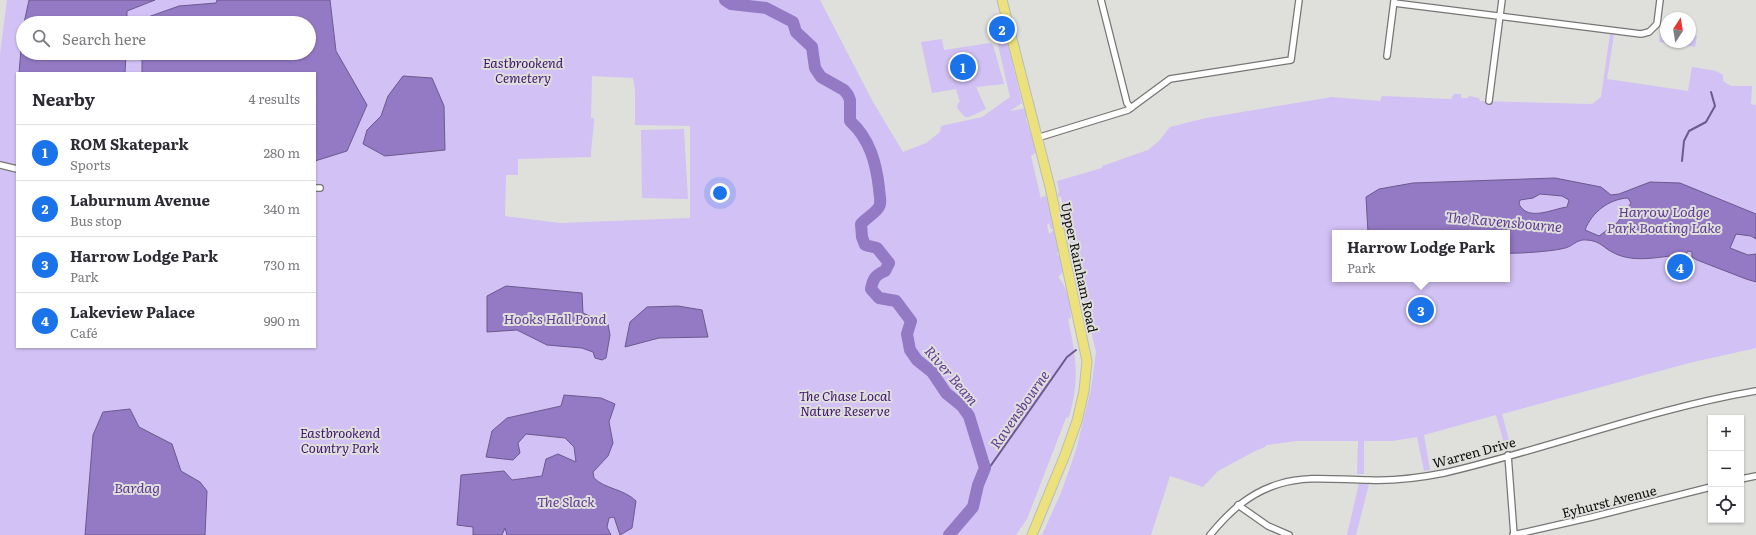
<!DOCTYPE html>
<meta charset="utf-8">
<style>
:root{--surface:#fff;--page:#f7f7f7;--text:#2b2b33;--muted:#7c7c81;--line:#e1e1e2;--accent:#1a73e8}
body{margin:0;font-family:Literata,serif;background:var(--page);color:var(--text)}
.controls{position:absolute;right:12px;bottom:12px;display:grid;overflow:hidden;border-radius:0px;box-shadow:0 1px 3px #0004}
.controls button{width:36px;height:36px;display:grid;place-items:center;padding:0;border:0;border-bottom:1px solid var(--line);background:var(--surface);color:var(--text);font:20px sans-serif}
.compass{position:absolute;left:1660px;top:12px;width:36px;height:36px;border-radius:50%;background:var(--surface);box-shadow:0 1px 3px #0004;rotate:12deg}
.you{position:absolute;left:720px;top:193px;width:14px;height:14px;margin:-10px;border:3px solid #fff;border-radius:50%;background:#1a73e8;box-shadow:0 0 0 6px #1a73e833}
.badge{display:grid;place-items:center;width:26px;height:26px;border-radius:50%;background:var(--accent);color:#fff;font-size:13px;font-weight:700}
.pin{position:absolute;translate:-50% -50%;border:2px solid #fff;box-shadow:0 1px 4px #0006}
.popup{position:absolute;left:1332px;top:230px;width:178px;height:52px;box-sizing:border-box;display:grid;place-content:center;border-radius:0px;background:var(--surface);filter:drop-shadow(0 1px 3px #0005);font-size:13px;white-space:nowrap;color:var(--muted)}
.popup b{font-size:15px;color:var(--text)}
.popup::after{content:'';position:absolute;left:50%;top:100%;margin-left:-8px;border:8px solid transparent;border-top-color:var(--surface)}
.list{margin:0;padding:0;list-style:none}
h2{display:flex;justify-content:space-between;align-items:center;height:52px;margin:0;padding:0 16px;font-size:17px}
h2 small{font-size:13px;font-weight:400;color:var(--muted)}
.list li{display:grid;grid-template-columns:26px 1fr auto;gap:12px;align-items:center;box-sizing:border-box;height:56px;padding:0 16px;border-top:1px solid var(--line)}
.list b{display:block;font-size:15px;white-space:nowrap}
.list p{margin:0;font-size:13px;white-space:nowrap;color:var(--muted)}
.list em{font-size:13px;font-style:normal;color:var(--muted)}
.icon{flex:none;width:22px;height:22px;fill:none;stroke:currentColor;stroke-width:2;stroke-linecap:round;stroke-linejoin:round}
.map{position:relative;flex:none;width:1756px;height:535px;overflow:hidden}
.search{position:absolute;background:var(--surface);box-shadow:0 1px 3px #0004;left:16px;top:16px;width:300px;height:44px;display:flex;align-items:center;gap:10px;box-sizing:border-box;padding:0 14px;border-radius:22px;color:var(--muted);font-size:15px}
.panel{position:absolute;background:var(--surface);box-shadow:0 1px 3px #0004;left:16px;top:72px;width:300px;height:276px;border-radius:0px}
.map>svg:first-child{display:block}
.green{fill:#d2c1f4;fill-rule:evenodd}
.water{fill:#9479c4;stroke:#6c598d;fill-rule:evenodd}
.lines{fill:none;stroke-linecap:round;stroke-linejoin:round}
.stream{stroke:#6c598d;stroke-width:2}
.river{stroke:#9479c4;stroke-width:12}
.minor-casing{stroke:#777674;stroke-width:8}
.primary-casing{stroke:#bbb;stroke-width:11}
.minor{stroke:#fff;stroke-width:5.5}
.primary{stroke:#ece27d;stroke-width:9}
.labels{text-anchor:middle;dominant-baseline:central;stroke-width:4;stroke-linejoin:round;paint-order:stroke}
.park-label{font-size:13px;font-style:italic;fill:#3e136d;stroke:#dfdfdc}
.street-label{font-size:13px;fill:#0d0d0c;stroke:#dfdfdc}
.water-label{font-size:14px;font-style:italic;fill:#5f3a93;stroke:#dfdfdc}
</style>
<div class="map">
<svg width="1756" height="535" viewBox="0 0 1756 535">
<rect width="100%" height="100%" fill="#dfdfdc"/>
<!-- green -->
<g class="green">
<path d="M7,0H820L873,102L903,152L926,143L940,132L941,126L982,117L1010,97L996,36H1006L1022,103L1010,111L1027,108L1026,119L1037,152L1031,156L1041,199L1042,197L1046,196L1054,218V229H1051L1049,223L1047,225L1049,234L1055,229L1059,249L1057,254L1060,257L1064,271L1058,277C1068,287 1070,304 1071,318L1068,319C1076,356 1080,380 1069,417L1066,418L1027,519L1016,535H0V54ZM23,23H309V53H23ZM17,73H315V347H17ZM592,76L633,78L635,90V125L690,126V218L560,223L505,216L506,175H518V159L591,157C591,143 594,132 594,118H591Z"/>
<polygon points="1661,31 1666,31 1666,42 1690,42 1690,35 1697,36 1695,47 1659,42"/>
<path d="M1610,34L1614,35L1607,79L1688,91L1692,67L1716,71L1723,75V81L1731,86H1752L1751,104L1756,105V348L1689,363L1502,414L1511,448L1506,450L1496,415L1424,435L1430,470L1424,471L1417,437L1392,441H1364V474H1357L1358,441H1297L1266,445L1265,447L1255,451L1218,471L1203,487L1170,476L1151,535H1042L1061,493L1076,450L1091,389L1096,352L1084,300L1081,295V284H1078V273L1067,225H1065V217L1061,197L1058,196L1059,191L1057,181L1102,168V166L1148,150L1159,141L1170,127L1206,118L1332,97L1380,101L1382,96L1451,99L1454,94H1461V98H1468L1469,96L1479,98L1480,101L1592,104L1601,97ZM1335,233H1507V279H1335Z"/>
<polygon points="942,39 944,50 990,43 993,45 1004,84 976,87 986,109 969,117 965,117 957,108 958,103 960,102 956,89 932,93 921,42"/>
<polygon points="684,129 688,199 642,198 641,130"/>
<polygon points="1359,483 1369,484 1356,535 1347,535"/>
</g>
<!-- water -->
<g class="water">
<polygon points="29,0 155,0 127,11 127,23 24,23"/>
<polygon points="217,0 330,0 336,51 367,105 347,151 315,161 315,73 142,73 142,53 309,53 309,23 145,23 148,17 179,6 216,3"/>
<polygon points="23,26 23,53 126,53 125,73 19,73"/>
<polygon points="403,76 432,78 444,106 445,150 385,156 363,144 367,130 381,116 388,96"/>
<path d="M1555,178L1601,187L1611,195L1619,194L1650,182L1680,183L1756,214V239L1751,236L1736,234L1730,248L1748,255L1756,254V282L1746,279L1697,260L1692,257V252L1688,251L1686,254C1663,256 1635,264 1614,253C1603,248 1601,241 1587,240C1578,239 1575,244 1568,247C1560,251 1516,254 1507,253V233H1368L1366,197L1379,189L1413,183ZM1540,194L1562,196L1569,200L1567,207C1552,209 1528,222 1519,204L1520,200L1533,198ZM1628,198L1631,203L1617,223L1599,236L1585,230C1592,212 1609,199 1628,198Z"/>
<polygon points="506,286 582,293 583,313 608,324 610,335 606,358 602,360 595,358 593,352 582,348 547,345 517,330 487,332 487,296"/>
<polygon points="678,306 702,310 708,337 659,338 625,347 630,322 647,307"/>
<path d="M564,395L601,398L615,404L609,422L613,443L608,456L593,472L594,478C605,489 624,489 636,501L632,528L620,535L614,517L609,518L607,527L611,535H507L505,528L502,535H473V527L457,525L461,475L504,471L512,480L542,476L546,459L558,454L576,462L574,447L565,438L526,434L518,443L520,453L513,460L486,457L492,431L507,418L561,406Z"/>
<polygon points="130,409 139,427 172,444 181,471 200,482 207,491 205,535 85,535 93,435 103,412"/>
</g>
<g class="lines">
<!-- stream -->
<g class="stream">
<polyline points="1682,161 1684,141 1689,131 1706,122 1715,106 1711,92"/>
<polyline points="980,481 1067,357 1076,350"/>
</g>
<!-- river -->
<path class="river" d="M725,0L731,4L766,8L793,22L796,32L812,47L815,68L821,77L844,90L848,95L850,100V121C870,139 876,163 879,188C879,193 881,199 880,204C879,211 866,218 861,224L862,237L865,245L877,248L889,263L885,271C875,275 873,279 871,289L879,298L896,301L911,321L907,334L910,350L917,360L932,372L946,393L962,406L969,416L985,468L978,485L973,507L949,535"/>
<defs>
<g id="minor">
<polyline points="1101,0 1127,103 1131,108"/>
<polyline points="1394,3 1641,34 1649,32 1657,24 1660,0"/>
<polyline points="1387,56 1394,1"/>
<polyline points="1489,101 1502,0"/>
<polyline points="1037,138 1128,110 1170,79 1291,60 1299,0"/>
<polyline points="0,165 17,169"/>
<polyline points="315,188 320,188"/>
<polyline points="1508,455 1514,535"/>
<polyline points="1741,479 1756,476"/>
<polyline points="1238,505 1268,526 1289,535"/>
<path d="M1210,535C1229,512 1249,493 1279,484C1307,475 1339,480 1369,480C1394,481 1419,478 1444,473C1548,449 1650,409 1756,391"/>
<polyline points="1513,535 1592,517 1711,487"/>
</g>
<polyline id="primary" points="1002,0 1050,187 1087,361 1084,391 1077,421 1065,455 1032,535"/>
</defs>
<!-- minor casing -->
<use href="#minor" class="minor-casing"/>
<!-- primary casing -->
<use href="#primary" class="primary-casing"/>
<!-- minor -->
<use href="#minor" class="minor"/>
<!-- primary -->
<use href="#primary" class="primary"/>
</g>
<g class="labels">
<!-- park labels -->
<g class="park-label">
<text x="523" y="62">Eastbrookend<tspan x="523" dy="15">Cemetery</tspan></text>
<text x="845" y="395">The Chase Local<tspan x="845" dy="15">Nature Reserve</tspan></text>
<text x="340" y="432">Eastbrookend<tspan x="340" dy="15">Country Park</tspan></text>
</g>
<!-- street labels -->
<g class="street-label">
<text transform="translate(1080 267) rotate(78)">Upper Rainham Road</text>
<text transform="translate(1474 452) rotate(-15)">Warren Drive</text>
<text transform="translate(1609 501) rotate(-14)">Eyhurst Avenue</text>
</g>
<!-- water labels -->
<g class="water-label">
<text x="1664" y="211">Harrow Lodge<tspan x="1664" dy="16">Park Boating Lake</tspan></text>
<text transform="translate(1504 221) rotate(5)">The Ravensbourne</text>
<text x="555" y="318">Hooks Hall Pond</text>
<text transform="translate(952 375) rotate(49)">River Beam</text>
<text transform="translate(1019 409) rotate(-55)">Ravensbourne</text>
<text x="137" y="487">Bardag</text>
<text x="566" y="501">The Slack</text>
</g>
</g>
</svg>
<div class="controls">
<button>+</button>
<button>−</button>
<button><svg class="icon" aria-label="locate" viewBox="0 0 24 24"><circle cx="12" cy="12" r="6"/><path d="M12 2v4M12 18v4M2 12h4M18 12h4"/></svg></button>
</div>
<svg class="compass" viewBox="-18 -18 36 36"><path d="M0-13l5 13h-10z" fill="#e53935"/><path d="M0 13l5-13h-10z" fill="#7c7c81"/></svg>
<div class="you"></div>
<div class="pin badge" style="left:963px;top:67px">1</div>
<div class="pin badge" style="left:1002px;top:29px">2</div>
<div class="pin badge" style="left:1421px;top:310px">3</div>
<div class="popup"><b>Harrow Lodge Park</b>Park</div>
<div class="pin badge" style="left:1680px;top:267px">4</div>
<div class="search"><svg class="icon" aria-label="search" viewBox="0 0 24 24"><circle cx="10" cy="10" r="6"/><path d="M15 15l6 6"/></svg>Search here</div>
<section class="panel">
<h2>Nearby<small>4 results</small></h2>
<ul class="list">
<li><span class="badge">1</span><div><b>ROM Skatepark</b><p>Sports</p></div><em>280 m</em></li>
<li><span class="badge">2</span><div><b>Laburnum Avenue</b><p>Bus stop</p></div><em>340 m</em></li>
<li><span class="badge">3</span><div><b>Harrow Lodge Park</b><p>Park</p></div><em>730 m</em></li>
<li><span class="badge">4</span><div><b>Lakeview Palace</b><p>Café</p></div><em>990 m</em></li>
</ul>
</section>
</div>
